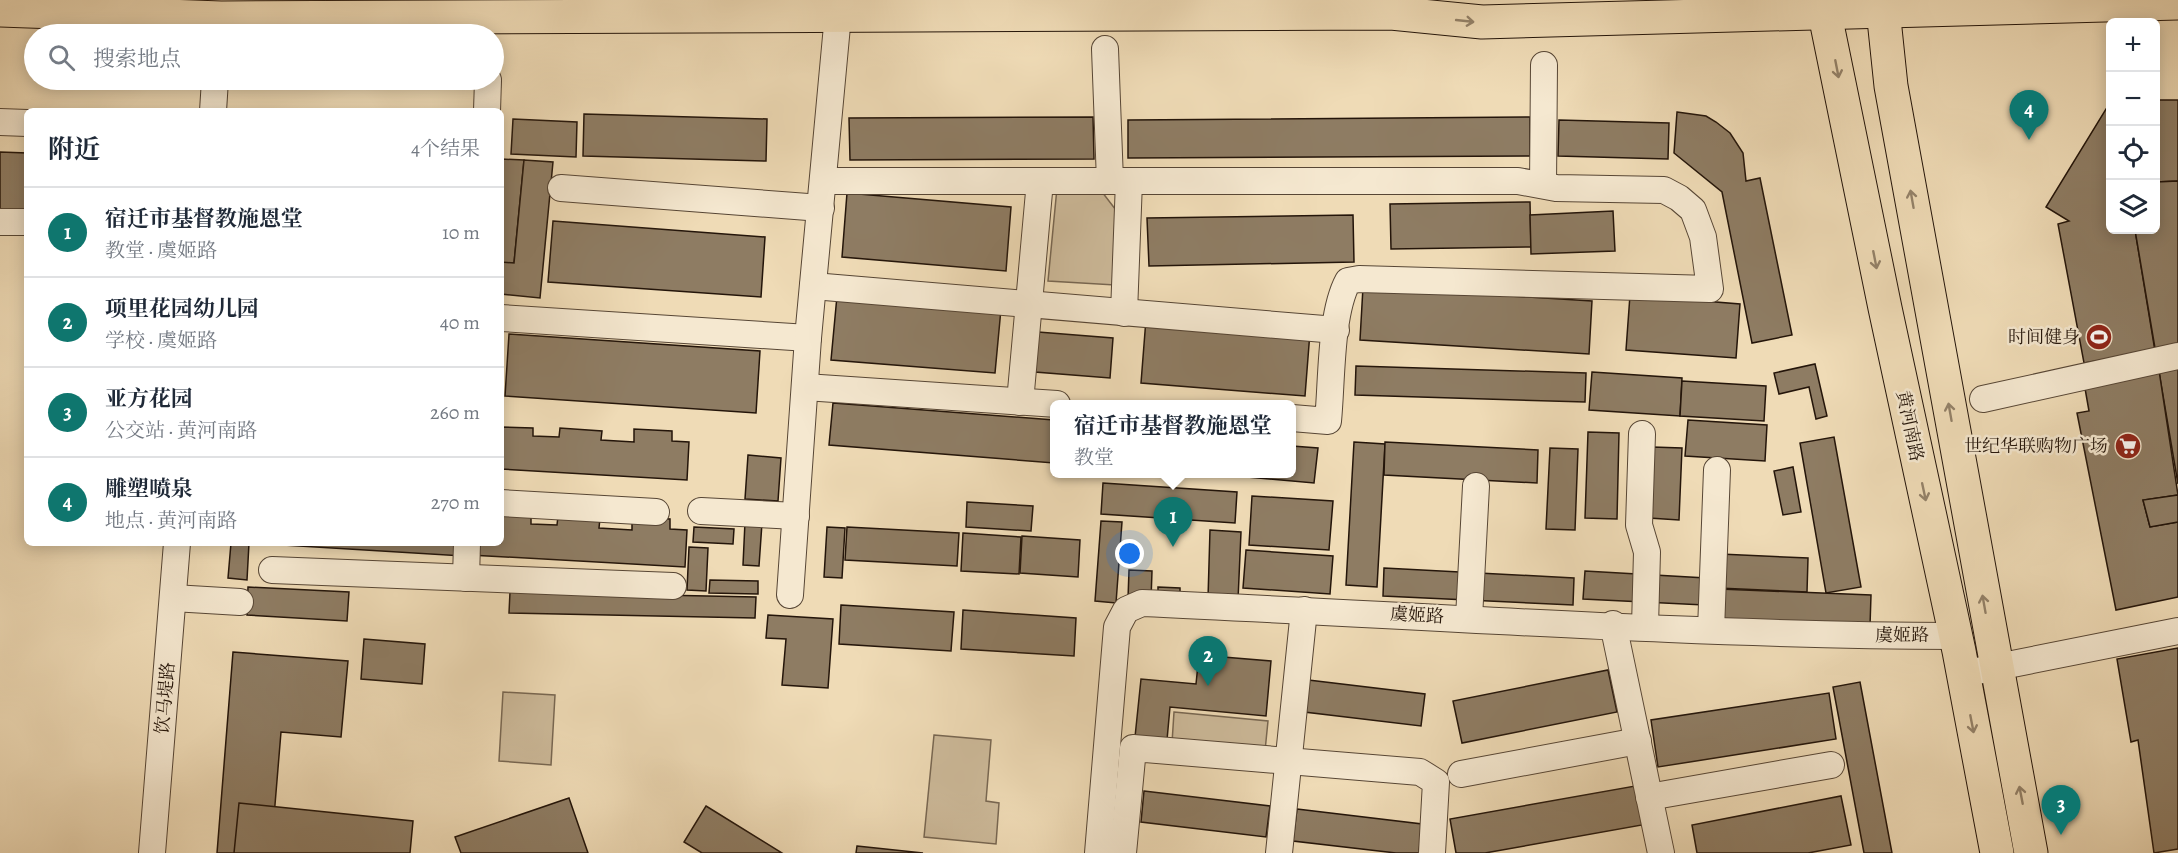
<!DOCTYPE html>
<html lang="zh">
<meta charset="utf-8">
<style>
:root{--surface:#fff;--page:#f2f2f3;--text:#1f2937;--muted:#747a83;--line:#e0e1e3;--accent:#0f766e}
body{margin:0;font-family:Alegreya,"Noto Serif SC",serif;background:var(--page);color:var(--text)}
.controls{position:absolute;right:18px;top:18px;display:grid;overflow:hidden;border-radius:9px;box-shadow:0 3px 15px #0003}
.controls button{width:54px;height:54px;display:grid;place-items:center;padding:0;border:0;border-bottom:2px solid var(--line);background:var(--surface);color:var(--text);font:30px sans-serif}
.you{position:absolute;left:1130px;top:554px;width:21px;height:21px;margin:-15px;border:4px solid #fff;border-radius:50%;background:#1a73e8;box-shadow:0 0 0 9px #1a73e833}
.badge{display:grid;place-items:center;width:39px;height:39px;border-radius:50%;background:var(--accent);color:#fff;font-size:20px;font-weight:700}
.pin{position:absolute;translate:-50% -50px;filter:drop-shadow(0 2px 3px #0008)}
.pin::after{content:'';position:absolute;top:32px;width:21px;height:18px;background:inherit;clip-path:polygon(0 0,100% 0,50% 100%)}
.popup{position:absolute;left:1050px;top:400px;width:246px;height:78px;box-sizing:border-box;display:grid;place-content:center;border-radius:9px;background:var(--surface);filter:drop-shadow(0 2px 4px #0005);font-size:20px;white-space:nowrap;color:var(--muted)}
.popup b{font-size:22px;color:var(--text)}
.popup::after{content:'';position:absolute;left:50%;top:100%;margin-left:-12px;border:12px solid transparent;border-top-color:var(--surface)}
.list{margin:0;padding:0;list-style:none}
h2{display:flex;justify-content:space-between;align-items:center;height:78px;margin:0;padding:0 24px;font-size:26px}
h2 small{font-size:20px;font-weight:400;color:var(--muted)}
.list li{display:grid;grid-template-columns:39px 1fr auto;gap:18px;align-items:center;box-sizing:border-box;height:90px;padding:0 24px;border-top:2px solid var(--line)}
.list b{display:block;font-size:22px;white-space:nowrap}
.list p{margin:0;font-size:20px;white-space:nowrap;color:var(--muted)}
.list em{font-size:20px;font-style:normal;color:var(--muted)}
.icon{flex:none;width:33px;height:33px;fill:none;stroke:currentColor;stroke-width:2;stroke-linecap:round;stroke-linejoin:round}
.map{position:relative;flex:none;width:2178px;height:853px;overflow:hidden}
.search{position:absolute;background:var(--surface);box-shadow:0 3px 15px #0003;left:24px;top:24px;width:480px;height:66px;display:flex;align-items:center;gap:15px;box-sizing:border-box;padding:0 21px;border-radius:33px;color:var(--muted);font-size:22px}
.panel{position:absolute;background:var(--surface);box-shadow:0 3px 15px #0003;left:24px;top:108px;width:480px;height:438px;border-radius:9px}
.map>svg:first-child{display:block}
.green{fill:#ccb999;stroke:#786752;stroke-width:1.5}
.building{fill:#8e7c63;stroke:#24150a;stroke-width:1.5}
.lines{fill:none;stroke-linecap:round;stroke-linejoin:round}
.minor-casing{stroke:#574635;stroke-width:28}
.major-casing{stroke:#24150a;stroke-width:35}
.minor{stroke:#f5e8d0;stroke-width:26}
.major{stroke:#efdbb6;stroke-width:33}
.oneway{stroke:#948269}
.labels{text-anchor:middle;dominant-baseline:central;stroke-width:5;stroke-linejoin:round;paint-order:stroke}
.poi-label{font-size:18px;fill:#24150a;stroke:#f5e8d0;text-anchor:end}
.street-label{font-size:18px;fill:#24150a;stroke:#f5e8d0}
</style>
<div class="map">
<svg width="2178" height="853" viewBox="0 0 2178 853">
<rect width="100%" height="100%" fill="#efdbb6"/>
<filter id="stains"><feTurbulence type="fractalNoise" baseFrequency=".00333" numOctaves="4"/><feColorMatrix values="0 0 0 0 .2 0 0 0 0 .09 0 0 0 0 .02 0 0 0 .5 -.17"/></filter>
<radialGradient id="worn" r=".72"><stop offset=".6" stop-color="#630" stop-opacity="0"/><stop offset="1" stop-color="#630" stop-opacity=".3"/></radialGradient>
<!-- green -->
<g class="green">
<polygon points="1057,188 1099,188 1119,214 1115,285 1048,281"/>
<polygon points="503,692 555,695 551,765 499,761"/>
<polygon points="1174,712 1268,721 1265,751 1172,743"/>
<polygon points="934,735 991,740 986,801 999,803 996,844 924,837"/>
</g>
<!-- building -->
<g class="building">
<polygon points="2156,100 2178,100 2178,181 2156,182"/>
<polygon points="2106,109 2110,112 2110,230 2135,230 2155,351 2084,363 2058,224 2069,221 2046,207"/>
<polygon points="1677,112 1706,116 1716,122 1730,133 1743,153 1746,181 1760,178 1792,335 1752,343 1722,192 1674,153"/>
<polygon points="584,114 767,119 766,161 583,156"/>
<polygon points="1093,117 1094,159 850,160 849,118"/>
<polygon points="1530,117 1530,156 1128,158 1128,120"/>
<polygon points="513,119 577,122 576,157 511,154"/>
<polygon points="1559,120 1669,123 1668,159 1558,156"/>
<polygon points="0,152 27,153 27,213 0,212"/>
<polygon points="501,159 524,160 514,263 503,263"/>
<polygon points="524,160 553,162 540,298 501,294 501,262 514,263"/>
<polygon points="2178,181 2178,484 2135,230 2156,230 2156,182"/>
<polygon points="847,193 1011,207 1006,271 842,257"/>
<polygon points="1530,202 1531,247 1391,249 1390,204"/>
<polygon points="1613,211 1615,251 1531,254 1530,215"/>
<polygon points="1353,215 1354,262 1149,266 1147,218"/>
<polygon points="553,221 765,237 761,297 548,282"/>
<polygon points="1363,287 1592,301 1589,354 1360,340"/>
<polygon points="1630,295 1740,304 1736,358 1626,350"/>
<polygon points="837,296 1001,309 995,373 831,360"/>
<polygon points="1146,319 1310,332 1305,396 1141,383"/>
<polygon points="1038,332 1113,338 1110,378 1035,372"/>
<polygon points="509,334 760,351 756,413 505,396"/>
<polygon points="1815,364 1827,416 1816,419 1809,387 1779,394 1774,373"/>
<polygon points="2158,364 2178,495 2143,500 2150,527 2178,522 2178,597 2116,610 2077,413 2089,411 2083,377"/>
<polygon points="1356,366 1586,373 1585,402 1355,395"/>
<polygon points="1592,372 1682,378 1680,416 1589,410"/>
<polygon points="1682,381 1766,386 1764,421 1680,416"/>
<polygon points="833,403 1054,420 1054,463 829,445"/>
<polygon points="1688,420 1767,425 1765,461 1685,456"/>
<polygon points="501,427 533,428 533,436 559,437 560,428 602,431 601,440 634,442 634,429 672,431 672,441 689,442 687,480 501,469"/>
<polygon points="1588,432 1619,433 1617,519 1585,518"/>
<polygon points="1834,437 1861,587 1826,593 1800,443"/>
<polygon points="1354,442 1385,444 1377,587 1346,585"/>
<polygon points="1385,442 1538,450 1537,483 1384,475"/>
<polygon points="1292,446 1318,448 1314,483 1213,474 1292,474"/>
<polygon points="1652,447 1682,448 1679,520 1649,518"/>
<polygon points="1550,448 1578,449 1575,530 1546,529"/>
<polygon points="748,455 781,458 778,501 745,499"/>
<polygon points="1793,467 1801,512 1783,515 1774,471"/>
<polygon points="1103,483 1237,492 1235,523 1101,514"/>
<polygon points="2178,495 2178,522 2150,527 2143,500"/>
<polygon points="1252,496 1333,501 1329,550 1249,545"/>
<polygon points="967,502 1033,506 1031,531 966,527"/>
<polygon points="501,514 531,516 531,524 557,525 558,516 600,518 599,528 632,530 632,517 670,519 670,529 687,530 685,567 470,555 471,543 501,543"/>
<polygon points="1101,521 1122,522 1116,603 1095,601"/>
<polygon points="745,522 762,523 759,566 743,565"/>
<polygon points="694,527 734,529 733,544 693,542"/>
<polygon points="827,527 845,528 842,578 824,577"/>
<polygon points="847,527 959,533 957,566 845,560"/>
<polygon points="1210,530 1241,532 1238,600 1208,598"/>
<polygon points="963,533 1021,537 1019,574 961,571"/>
<polygon points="1022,536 1080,540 1078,577 1020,573"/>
<polygon points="231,543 249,543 247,580 228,578"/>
<polygon points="251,543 463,543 463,556"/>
<polygon points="689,547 708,548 706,591 687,590"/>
<polygon points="1246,550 1333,556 1330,594 1243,588"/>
<polygon points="1720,554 1808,558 1807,592 1718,588"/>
<polygon points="1384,568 1574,578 1573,605 1383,596"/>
<polygon points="1129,570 1152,571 1151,600 1128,599"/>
<polygon points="1585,571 1706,578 1704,605 1583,599"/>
<polygon points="710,580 758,581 758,594 709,593"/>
<polygon points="248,587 349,592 347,621 247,615"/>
<polygon points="1158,587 1180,588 1180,597 1158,597"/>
<polygon points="1719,589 1871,595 1870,626 1718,620"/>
<polygon points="510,592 756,597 755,618 509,613"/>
<polygon points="841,605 954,612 951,651 839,644"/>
<polygon points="963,610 1076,618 1074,656 961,649"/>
<polygon points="768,615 833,619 828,688 782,685 786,639 766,638"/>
<polygon points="364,639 425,644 422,684 361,679"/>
<polygon points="2178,648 2178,849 2154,853 2138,740 2131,742 2117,659"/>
<polygon points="233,652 348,661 341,737 281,732 271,853 217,853"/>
<polygon points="1199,655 1271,661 1266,716 1170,707 1167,740 1135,737 1141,679 1196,684"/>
<polygon points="1608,670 1617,712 1462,743 1453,701"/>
<polygon points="1300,679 1425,694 1421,726 1296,711"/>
<polygon points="1860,682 1892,853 1864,853 1833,687"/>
<polygon points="1829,693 1836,739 1658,767 1651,720"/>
<polygon points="1635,786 1642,825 1485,853 1456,853 1450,819"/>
<polygon points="1144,791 1270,806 1266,837 1141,822"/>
<polygon points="1841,796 1851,845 1808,853 1697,853 1692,825"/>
<polygon points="569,798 588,853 461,853 455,837"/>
<polygon points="239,803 413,821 410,853 234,853"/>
<polygon points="706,806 782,853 702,853 684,842"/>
<polygon points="1297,809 1422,824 1419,853 1396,853 1293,841"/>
<polygon points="857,846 923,853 856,853"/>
</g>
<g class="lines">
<defs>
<g id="minor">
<polyline points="1105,49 1110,181"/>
<polyline points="213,111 215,80"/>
<polyline points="487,111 488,80"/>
<polyline points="0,122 27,123"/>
<path d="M823,181H1518L1556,188L1664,190L1679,198L1693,210L1703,237L1710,289L1359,279L1348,281C1330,314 1332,381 1328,421L1292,418"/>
<polyline points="1543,185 1544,65"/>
<polyline points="561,188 821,208"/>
<polyline points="0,222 27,222"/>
<polyline points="813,286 1336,330"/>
<polyline points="1124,313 1129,181"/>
<polyline points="501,318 808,338"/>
<polyline points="805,387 1057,404"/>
<polyline points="1983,399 2178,356"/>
<polyline points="1020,402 1040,181"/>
<polyline points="1642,434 1639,525 1647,552 1645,626"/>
<polyline points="501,503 656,512"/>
<polyline points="701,511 796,516"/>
<polyline points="272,570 673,586"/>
<polyline points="466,578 467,543"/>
<polyline points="790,595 808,338 838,15"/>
<polyline points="173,598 240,602"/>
<polyline points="1469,618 1476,486"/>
<polyline points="1613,624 1661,853"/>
<polyline points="1711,630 1717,470"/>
<polyline points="1962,674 2178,631"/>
<polyline points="1461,774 1638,741"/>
<polyline points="1649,797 1831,765"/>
<polyline points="152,853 177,543"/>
<path d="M1098,853L1117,627L1126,610L1142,603C1413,615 1684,635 1955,636"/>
<polyline points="1123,853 1133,748 1420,772 1436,782 1432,853"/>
<polyline points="1279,853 1304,610"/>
</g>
<g id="major">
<polyline points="1822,0 1885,308 1959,651 1997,853"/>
<polyline points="1882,0 1891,86 2031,853"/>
<polyline points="0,10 221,18 1391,13 1482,22 2178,3"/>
</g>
</defs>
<!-- minor casing -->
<use href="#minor" class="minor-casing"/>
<!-- major casing -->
<use href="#major" class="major-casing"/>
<!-- minor -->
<use href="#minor" class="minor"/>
<!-- major -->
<use href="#major" class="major"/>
</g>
<!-- one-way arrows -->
<defs><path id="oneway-shaft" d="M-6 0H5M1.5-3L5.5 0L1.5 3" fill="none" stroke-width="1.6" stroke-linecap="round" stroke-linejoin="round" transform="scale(1.5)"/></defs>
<g class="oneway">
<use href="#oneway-shaft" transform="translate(1465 21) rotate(6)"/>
<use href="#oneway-shaft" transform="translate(1837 69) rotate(79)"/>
<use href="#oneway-shaft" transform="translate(1912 199) rotate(-100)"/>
<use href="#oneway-shaft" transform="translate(1875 260) rotate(79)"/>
<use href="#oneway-shaft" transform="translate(1950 412) rotate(-100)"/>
<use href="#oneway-shaft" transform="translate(1924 492) rotate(78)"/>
<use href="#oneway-shaft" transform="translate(1984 604) rotate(-100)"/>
<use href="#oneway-shaft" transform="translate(1972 724) rotate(79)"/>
<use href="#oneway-shaft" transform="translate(2021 795) rotate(-101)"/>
</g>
<!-- icons -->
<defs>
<symbol id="stadium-disc" viewBox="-11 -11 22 22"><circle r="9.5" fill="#8f2418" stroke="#f5e8d0"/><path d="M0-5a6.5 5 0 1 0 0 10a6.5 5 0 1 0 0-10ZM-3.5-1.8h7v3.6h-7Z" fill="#fff"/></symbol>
<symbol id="supermarket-disc" viewBox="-11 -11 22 22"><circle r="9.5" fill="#8f2418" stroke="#f5e8d0"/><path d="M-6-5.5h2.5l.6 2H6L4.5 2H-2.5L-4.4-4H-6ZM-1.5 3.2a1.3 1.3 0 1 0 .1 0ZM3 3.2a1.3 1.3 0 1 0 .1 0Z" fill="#fff"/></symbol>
</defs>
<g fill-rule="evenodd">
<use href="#stadium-disc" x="2084" y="322" width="30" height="30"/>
<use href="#supermarket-disc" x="2113" y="431" width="30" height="30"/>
</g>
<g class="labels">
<!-- poi labels -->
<g class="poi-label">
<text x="2080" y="337">时间健身</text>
<text x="2108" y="446">世纪华联购物广场</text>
</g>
<!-- street labels -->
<g class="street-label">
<text transform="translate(1910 426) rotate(78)">黄河南路</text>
<text transform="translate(1417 615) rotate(3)">虞姬路</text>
<text x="1902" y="635">虞姬路</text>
<text transform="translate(165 698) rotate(-85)">饮马堤路</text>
</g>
</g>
<rect width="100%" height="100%" filter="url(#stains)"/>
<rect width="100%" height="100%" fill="url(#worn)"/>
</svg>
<div class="controls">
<button>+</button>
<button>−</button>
<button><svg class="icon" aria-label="locate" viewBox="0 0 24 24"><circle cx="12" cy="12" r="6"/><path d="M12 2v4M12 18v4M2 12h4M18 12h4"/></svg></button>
<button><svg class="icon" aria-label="layers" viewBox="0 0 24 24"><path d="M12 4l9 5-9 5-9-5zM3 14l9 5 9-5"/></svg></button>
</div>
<div class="you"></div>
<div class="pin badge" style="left:1173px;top:547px">1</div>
<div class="popup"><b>宿迁市基督教施恩堂</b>教堂</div>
<div class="pin badge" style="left:1208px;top:686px">2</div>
<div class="pin badge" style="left:2061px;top:835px">3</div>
<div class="pin badge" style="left:2029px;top:140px">4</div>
<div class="search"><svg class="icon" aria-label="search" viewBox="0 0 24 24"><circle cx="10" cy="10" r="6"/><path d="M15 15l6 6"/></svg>搜索地点</div>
<section class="panel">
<h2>附近<small>4个结果</small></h2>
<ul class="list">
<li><span class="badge">1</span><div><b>宿迁市基督教施恩堂</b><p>教堂 · 虞姬路</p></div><em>10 m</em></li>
<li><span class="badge">2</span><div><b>项里花园幼儿园</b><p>学校 · 虞姬路</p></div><em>40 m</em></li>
<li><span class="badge">3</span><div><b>亚方花园</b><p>公交站 · 黄河南路</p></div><em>260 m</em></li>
<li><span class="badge">4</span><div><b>雕塑喷泉</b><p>地点 · 黄河南路</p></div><em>270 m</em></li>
</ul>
</section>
</div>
